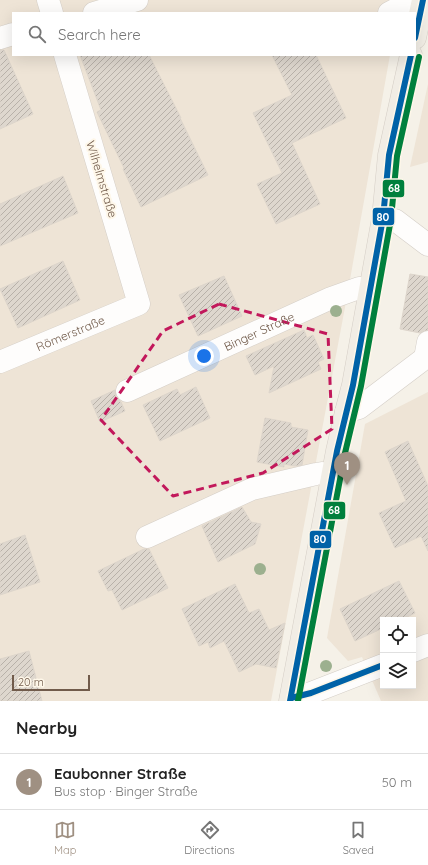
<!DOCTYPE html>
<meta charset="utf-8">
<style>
:root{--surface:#fff;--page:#f2f2f2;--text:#222;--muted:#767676;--line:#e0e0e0;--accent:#9f9082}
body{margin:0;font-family:Quicksand,sans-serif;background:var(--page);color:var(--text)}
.controls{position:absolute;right:12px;bottom:12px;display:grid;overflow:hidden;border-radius:0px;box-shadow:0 4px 16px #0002}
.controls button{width:36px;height:36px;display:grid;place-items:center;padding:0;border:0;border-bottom:1px solid var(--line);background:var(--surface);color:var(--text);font:20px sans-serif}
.scale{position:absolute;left:12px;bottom:10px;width:78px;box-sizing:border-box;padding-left:4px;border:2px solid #715b4b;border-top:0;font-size:11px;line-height:14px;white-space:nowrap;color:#715b4b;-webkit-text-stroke:3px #fef7e9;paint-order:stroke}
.you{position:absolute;left:204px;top:356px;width:14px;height:14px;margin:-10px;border:3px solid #fff;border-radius:50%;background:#1a73e8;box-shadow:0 0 0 6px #1a73e833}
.badge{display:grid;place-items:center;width:26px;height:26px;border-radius:50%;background:var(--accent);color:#fff;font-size:13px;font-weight:700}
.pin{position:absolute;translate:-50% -33px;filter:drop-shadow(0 1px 2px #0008)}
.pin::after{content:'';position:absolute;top:21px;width:14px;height:12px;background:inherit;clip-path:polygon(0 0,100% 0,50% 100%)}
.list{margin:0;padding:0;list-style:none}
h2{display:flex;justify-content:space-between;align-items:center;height:52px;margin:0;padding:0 16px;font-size:17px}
h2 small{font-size:13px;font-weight:400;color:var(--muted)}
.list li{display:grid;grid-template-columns:26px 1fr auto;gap:12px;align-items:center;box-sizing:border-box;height:56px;padding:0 16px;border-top:1px solid var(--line)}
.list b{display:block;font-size:15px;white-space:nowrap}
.list p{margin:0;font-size:13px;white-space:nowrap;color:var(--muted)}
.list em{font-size:13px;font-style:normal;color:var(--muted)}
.icon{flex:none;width:22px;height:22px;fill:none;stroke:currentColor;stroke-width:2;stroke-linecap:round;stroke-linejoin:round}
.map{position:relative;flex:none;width:428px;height:701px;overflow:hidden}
.search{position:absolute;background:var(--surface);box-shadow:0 4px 16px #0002;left:12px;right:12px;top:12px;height:44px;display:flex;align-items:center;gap:10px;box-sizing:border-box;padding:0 14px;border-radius:0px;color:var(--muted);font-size:15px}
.sheet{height:108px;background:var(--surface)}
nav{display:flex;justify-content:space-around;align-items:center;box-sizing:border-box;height:56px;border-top:1px solid var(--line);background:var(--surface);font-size:11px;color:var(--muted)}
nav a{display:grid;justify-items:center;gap:2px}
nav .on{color:var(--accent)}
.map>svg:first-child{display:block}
.residential{fill:#eee4d6;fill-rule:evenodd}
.building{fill:url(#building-hatch);stroke:#ddd5cb}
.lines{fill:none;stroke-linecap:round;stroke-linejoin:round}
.minor-casing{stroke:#d4cec7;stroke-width:23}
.major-casing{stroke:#d4cdc5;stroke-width:23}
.minor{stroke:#fefdfc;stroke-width:22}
.major{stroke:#f1ede5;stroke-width:22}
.bus-1-casing{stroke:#fef7e9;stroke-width:9}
.bus-2-casing{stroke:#fef7e9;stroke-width:9}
.bus-1{stroke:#0062a7;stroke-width:6}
.bus-2{stroke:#00803d;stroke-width:6}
.tree{fill:#9cb08f}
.marked{fill:none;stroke:#c2185b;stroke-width:3;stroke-dasharray:8 5;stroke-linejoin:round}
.labels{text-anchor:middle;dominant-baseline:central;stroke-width:4;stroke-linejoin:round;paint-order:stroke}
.street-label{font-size:12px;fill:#715b4b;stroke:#fef7e9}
.line-badge{stroke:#fef7e9;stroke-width:1.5}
.badge-label{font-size:11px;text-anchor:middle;font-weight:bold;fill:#fff}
</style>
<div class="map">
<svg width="428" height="701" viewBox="0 0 428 701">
<defs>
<pattern id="building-hatch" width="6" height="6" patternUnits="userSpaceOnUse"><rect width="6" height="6" fill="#ded7ce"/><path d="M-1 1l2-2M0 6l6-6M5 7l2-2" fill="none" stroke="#b8b1a9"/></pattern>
</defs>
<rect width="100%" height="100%" fill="#f5f1e8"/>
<!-- residential -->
<g class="residential">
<polygon points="0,0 400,0 397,13 13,13 13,55 390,55 346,302 271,701 0,701"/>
<polygon points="428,84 428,162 410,167"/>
<path d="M428,392V701H381L362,657L348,661L327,638L365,424ZM383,620H413V686H383Z"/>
</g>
<!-- building -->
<g class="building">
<polygon points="0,50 4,50 33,114 0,129"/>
<polygon points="80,55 149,55 181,118 180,118 208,175 141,207 123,169 124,168 97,112 101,110"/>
<polygon points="272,55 316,55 346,118 292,143 320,204 276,224 257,184 282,173 253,113 292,95"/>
<polygon points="63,176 78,213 0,246 0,204"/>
<polygon points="63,261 80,300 18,328 0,289"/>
<polygon points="410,274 428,277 428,330 420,333 400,329"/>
<polygon points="224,276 242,316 198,336 179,295"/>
<polygon points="304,330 307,338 313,335 324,359 318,362 321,369 269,393 274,366 255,375 246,356"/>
<polygon points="196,387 210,418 160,441 143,405 177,389 180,395"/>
<polygon points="115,390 116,397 121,402 125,411 100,422 91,401"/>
<polygon points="265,418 291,423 291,427 308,430 302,465 295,466 284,464 284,467 257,462"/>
<polygon points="408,441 428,486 428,551 421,536 395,548 379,513 406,501 385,452"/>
<polygon points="242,507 251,522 261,524 255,544 218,562 202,526"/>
<polygon points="25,535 40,582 0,595 0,544"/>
<polygon points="144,549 149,549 168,588 122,610 112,590 108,591 98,571"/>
<polygon points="399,581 415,613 401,620 383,620 383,628 355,641 340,609"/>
<polygon points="235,584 249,613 259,609 269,630 285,623 276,668 256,664 239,672 224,641 210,648 208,642 199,646 182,609"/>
<polygon points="29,651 42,701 0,701 0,659"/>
</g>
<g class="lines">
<defs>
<g id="minor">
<polyline points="48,0 52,13"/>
<polyline points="94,13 137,0"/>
<polyline points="389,13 402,6 422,9"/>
<polyline points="0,38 13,34"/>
<polyline points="383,218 395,220 428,245"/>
<path id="s1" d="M0,362L139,304L65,55"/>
<path id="s2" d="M127,391L331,298L359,288L370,289"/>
<polyline points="346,412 359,408 425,358 428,342"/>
<polyline points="147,537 252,489 316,474 322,473 333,475"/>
<polyline points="413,651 428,645"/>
<polyline points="291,698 311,693 383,665"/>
</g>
<g id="major">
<polyline points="415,38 423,0"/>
<polyline points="290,701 337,451 346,412 353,385 383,218 389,155 411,55"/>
</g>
</defs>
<!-- minor casing -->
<use href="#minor" class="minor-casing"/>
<!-- major casing -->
<use href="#major" class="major-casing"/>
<!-- minor -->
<use href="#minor" class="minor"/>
<!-- major -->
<use href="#major" class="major"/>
<defs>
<g id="bus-1">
<polyline points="415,38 423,0"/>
<polyline points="291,698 311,693 383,665"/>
<polyline points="290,701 337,451 353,385 383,218 389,155 411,55"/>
</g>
<polyline id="bus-2" points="298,701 345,453 361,386 391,219 397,156 419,57"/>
</defs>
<!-- bus-1 casing -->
<use href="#bus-1" class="bus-1-casing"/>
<!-- bus-2 casing -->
<use href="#bus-2" class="bus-2-casing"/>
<!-- bus-1 -->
<use href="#bus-1" class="bus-1"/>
<!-- bus-2 -->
<use href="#bus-2" class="bus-2"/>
</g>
<!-- trees -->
<g class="tree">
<circle cx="336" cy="311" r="6"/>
<circle cx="260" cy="569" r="6"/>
<circle cx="326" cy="666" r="6"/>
</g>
<!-- marked area -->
<path class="marked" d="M219,304L328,334L332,429L263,473L173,496L101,420L163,331Z"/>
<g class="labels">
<!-- street labels -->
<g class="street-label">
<text transform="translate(102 179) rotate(73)">Wilhelmstraße</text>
<text stroke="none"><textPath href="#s2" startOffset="145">Binger Straße</textPath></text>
<text stroke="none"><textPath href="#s1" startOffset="76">Römerstraße</textPath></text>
</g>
</g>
<g class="line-badge">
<rect x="382" y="179" width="23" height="19" rx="4" fill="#00803d"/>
<rect x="372" y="207" width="23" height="19" rx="4" fill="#0062a7"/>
<rect x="323" y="501" width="23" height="19" rx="4" fill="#00803d"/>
<rect x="309" y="530" width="23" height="19" rx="4" fill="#0062a7"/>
</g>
<g class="badge-label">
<text x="394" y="192">68</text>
<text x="383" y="221">80</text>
<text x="334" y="514">68</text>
<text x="320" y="543">80</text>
</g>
</svg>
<div class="controls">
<button><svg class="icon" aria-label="locate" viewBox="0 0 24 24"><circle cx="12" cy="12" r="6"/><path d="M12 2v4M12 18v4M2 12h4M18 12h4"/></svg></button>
<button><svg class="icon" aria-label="layers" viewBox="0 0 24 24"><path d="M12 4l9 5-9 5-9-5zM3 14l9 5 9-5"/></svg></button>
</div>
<div class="scale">20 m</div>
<div class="you"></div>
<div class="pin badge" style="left:347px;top:485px">1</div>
<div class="search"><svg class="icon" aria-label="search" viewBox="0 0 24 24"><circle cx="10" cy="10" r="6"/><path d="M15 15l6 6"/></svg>Search here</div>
</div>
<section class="sheet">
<h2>Nearby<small></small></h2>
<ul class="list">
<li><span class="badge">1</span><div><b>Eaubonner Straße</b><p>Bus stop · Binger Straße</p></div><em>50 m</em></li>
</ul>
</section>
<nav>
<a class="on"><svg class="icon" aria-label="map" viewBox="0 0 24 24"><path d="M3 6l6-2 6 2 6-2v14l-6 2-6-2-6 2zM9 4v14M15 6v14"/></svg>Map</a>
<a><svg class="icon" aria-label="directions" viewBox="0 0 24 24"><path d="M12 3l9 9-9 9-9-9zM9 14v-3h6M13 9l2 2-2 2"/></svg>Directions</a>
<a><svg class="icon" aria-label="saved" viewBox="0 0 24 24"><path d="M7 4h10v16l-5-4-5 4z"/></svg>Saved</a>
</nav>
